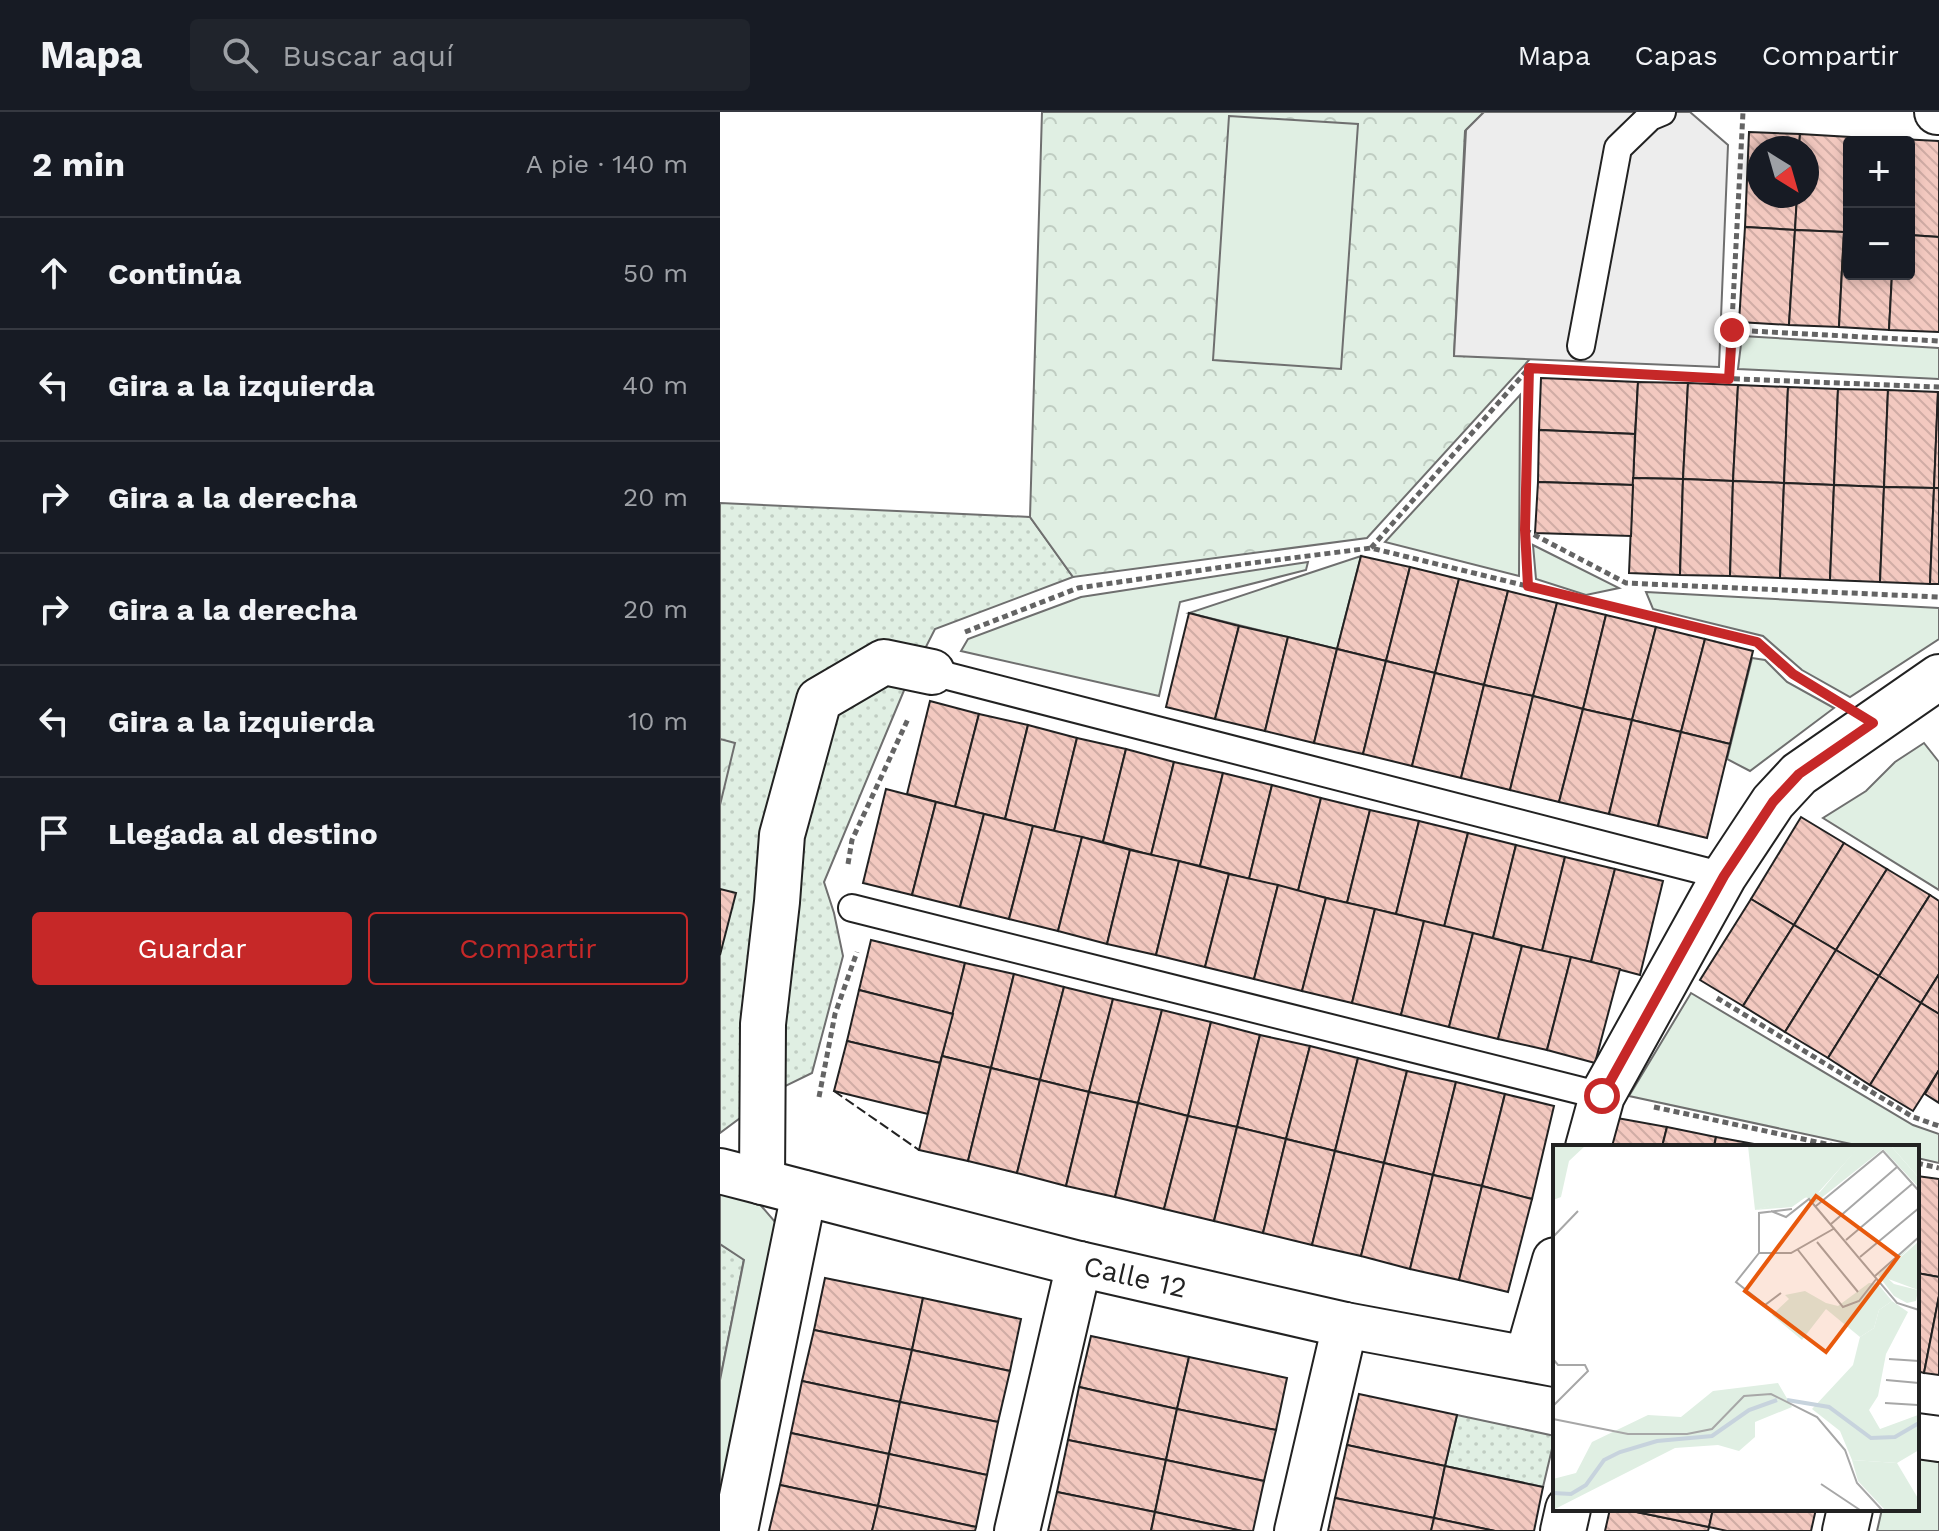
<!DOCTYPE html>
<html lang="es">
<meta charset="utf-8">
<style>
:root{--surface:#171b24;--page:#20242c;--text:#f1f3f6;--muted:#9ea1a6;--line:#363941;--accent:#c62828}
body{margin:0;font-family:"Work Sans",sans-serif;background:var(--page);color:var(--text)}
.controls{position:absolute;right:24px;top:24px;display:grid;overflow:hidden;border-radius:8px;box-shadow:0 4px 12px #0003}
.controls button{width:72px;height:72px;display:grid;place-items:center;padding:0;border:0;border-bottom:2px solid var(--line);background:var(--surface);color:var(--text);font:40px sans-serif}
.compass{position:absolute;left:1027px;top:24px;width:72px;height:72px;border-radius:50%;background:var(--surface);box-shadow:0 4px 12px #0003;rotate:143deg}
.stop{position:absolute;width:24px;height:24px;margin:-18px;border:6px solid #c62828;border-radius:50%;background:#fff}
.stop.end{background:#c62828;border-color:#fff;box-shadow:0 2px 8px #0008}
.list{margin:0;padding:0;list-style:none}
h2{display:flex;justify-content:space-between;align-items:center;height:104px;margin:0;padding:0 32px;font-size:34px}
h2 small{font-size:26px;font-weight:400;color:var(--muted)}
.list li{display:grid;grid-template-columns:52px 1fr auto;gap:24px;align-items:center;box-sizing:border-box;height:112px;padding:0 32px;border-top:2px solid var(--line)}
.list b{display:block;font-size:30px;white-space:nowrap}
.list em{font-size:26px;font-style:normal;color:var(--muted)}
.actions{display:flex;gap:16px;padding:24px 32px}
.actions a{flex:1;padding:18px 0;border:2px solid var(--accent);border-radius:8px;text-align:center;font-size:28px;color:var(--accent)}
.actions .main{background:var(--accent);color:#fff}
.icon{flex:none;width:44px;height:44px;fill:none;stroke:currentColor;stroke-width:2;stroke-linecap:round;stroke-linejoin:round}
.map{position:relative;flex:none;width:1219px;height:1419px;overflow:hidden}
header{display:flex;align-items:center;gap:48px;box-sizing:border-box;height:112px;padding:0 40px;background:var(--surface);border-bottom:2px solid var(--line)}
header strong{font-size:38px}
nav{display:flex;gap:44px;margin-inline-start:auto;font-size:28px}
.search{width:560px;height:72px;background:var(--page);display:flex;align-items:center;gap:20px;box-sizing:border-box;padding:0 28px;border-radius:8px;color:var(--muted);font-size:30px}
main{display:flex}
aside{flex:1;background:var(--surface)}
.map>svg:first-child{display:block}
.grass{fill:url(#grass-dots);stroke:#6f6f6f;stroke-width:2}
.park{fill:url(#park-crowns);stroke:#6f6f6f;stroke-width:2}
.garden{fill:#e0efe3;stroke:#6f6f6f;stroke-width:2}
.parking{fill:#ededed;stroke:#6f6f6f;stroke-width:2}
.building{fill:url(#building-back-hatch);stroke:#222;stroke-width:2}
.lines{fill:none;stroke-linecap:round;stroke-linejoin:round}
.lane-casing{stroke:#222;stroke-width:30}
.street-casing{stroke:#222;stroke-width:48}
.path{stroke:#646464;stroke-width:5;stroke-dasharray:6 4;stroke-linecap:butt}
.lane{stroke:#fff;stroke-width:26}
.street{stroke:#fff;stroke-width:44}
.fence{stroke:#222;stroke-width:2;stroke-dasharray:10 4;stroke-linecap:butt}
.route{stroke:#c62828;stroke-width:10}
.labels{text-anchor:middle;dominant-baseline:central;stroke-width:6;stroke-linejoin:round;paint-order:stroke}
.street-label{font-size:28px;fill:#222;stroke:#fff}
.inset-river{fill:none;stroke:#c7d3dd;stroke-width:4}
.inset-road{fill:none;stroke:#a7a7a7;stroke-width:2}
.view{fill:#e8590c;fill-opacity:0.15;stroke:#e8590c;stroke-width:4}
.inset-edge{fill:none;stroke:#222;stroke-width:4}
</style>
<header>
<strong>Mapa</strong>
<div class="search"><svg class="icon" aria-label="search" viewBox="0 0 24 24"><circle cx="10" cy="10" r="6"/><path d="M15 15l6 6"/></svg>Buscar aquí</div>
<nav><a>Mapa</a><a>Capas</a><a>Compartir</a></nav>
</header>
<main>
<aside>
<h2>2 min<small>A pie · 140 m</small></h2>
<ul class="list">
<li><svg class="icon" aria-label="ahead" viewBox="0 0 24 24"><path d="M12 20V5M6 11l6-6 6 6"/></svg><div><b>Continúa</b></div><em>50 m</em></li>
<li><svg class="icon" aria-label="left" viewBox="0 0 24 24"><path d="M17 20v-9H6M10 6l-5 5 5 5"/></svg><div><b>Gira a la izquierda</b></div><em>40 m</em></li>
<li><svg class="icon" aria-label="right" viewBox="0 0 24 24"><path d="M7 20v-9h11M14 6l5 5-5 5"/></svg><div><b>Gira a la derecha</b></div><em>20 m</em></li>
<li><svg class="icon" aria-label="right" viewBox="0 0 24 24"><path d="M7 20v-9h11M14 6l5 5-5 5"/></svg><div><b>Gira a la derecha</b></div><em>20 m</em></li>
<li><svg class="icon" aria-label="left" viewBox="0 0 24 24"><path d="M17 20v-9H6M10 6l-5 5 5 5"/></svg><div><b>Gira a la izquierda</b></div><em>10 m</em></li>
<li><svg class="icon" aria-label="arrive" viewBox="0 0 24 24"><path d="M6 21V4h12l-3 4 3 4H6"/></svg><div><b>Llegada al destino</b></div></li>
</ul>
<div class="actions"><a class="main">Guardar</a><a>Compartir</a></div>
</aside>
<div class="map">
<svg width="1219" height="1419" viewBox="0 0 1219 1419">
<defs>
<pattern id="grass-dots" width="8" height="8" patternUnits="userSpaceOnUse" patternTransform="scale(2)"><rect width="8" height="8" fill="#e0efe3"/><path d="M2 2h.1M6 6h.1" fill="none" stroke="#c0cdc2" stroke-width="1.8" stroke-linecap="round"/></pattern>
<pattern id="park-crowns" width="20" height="18" patternUnits="userSpaceOnUse" patternTransform="scale(2)"><rect width="20" height="18" fill="#e0efe3"/><path d="M2 6a3 3 0 1 1 6 0M12 15a3 3 0 1 1 6 0" fill="none" stroke="#c0cdc2"/></pattern>
<pattern id="building-back-hatch" width="6" height="6" patternUnits="userSpaceOnUse" patternTransform="scale(2)"><rect width="6" height="6" fill="#f3c9c0"/><path d="M-1 5l2 2M0 0l6 6M5-1l2 2" fill="none" stroke="#d0aca5"/></pattern>
</defs>
<rect width="100%" height="100%" fill="#fff"/>
<!-- grass -->
<g class="grass">
<polygon points="0,391 310,405 353,465 215,517 185,576 104,770 114,801 123,844 92,961 59,977 0,1021"/>
<polygon points="0,1132 24,1147 0,1268"/>
<polygon points="737,1303 835,1324 823,1375 725,1354"/>
</g>
<!-- park -->
<g class="park">
<polygon points="322,0 764,0 745,19 734,243 810,247 647,426 353,465 310,405"/>
<polygon points="0,627 15,631 0,693"/>
</g>
<!-- garden -->
<g class="garden">
<polygon points="509,4 638,12 621,257 493,248"/>
<polygon points="1022,224 1219,236 1219,267 1018,257"/>
<polygon points="800,283 799,464 665,430"/>
<polygon points="813,433 899,476 866,483 816,467"/>
<polygon points="641,444 617,537 469,501"/>
<polygon points="588,450 586,458 460,490 439,584 241,539 248,527 361,485"/>
<polygon points="926,480 1219,496 1219,527 1130,585 1082,558 1043,524 933,497"/>
<polygon points="1032,546 1045,548 1067,570 1114,596 1030,659 1007,647"/>
<polygon points="1204,631 1219,650 1219,778 1103,706 1146,679 1175,650"/>
<polygon points="971,881 1193,1013 1219,1022 1219,1051 1197,1046 1197,1035 1145,1035 909,984"/>
<polygon points="0,1080 37,1089 56,1111 0,1392 0,1268 24,1148 0,1132"/>
<polygon points="1197,1346 1219,1350 1219,1419 1157,1419 1162,1397 1197,1397"/>
</g>
<!-- parking -->
<polygon class="parking" points="764,0 970,0 1008,33 999,255 734,244 746,18"/>
<!-- building -->
<g class="building">
<polygon points="1029,20 1080,22 1079,36 1039,36 1039,84 1077,84 1075,118 1025,115"/>
<polygon points="1080,22 1130,25 1124,120 1075,118 1077,84 1087,84 1087,36 1079,36"/>
<polygon points="1130,25 1180,27 1180,30 1130,30"/>
<polygon points="1180,27 1219,29 1219,125 1189,123 1189,30 1180,30"/>
<polygon points="1129,48 1129,121 1124,120"/>
<polygon points="1025,115 1075,118 1069,213 1019,210"/>
<polygon points="1075,118 1124,120 1119,215 1069,213"/>
<polygon points="1124,120 1129,121 1129,162 1172,162 1169,218 1119,215"/>
<polygon points="1189,123 1219,125 1219,220 1169,218 1172,162 1189,162"/>
<polygon points="821,266 918,270 915,322 819,318"/>
<polygon points="918,270 968,271 963,367 913,366"/>
<polygon points="968,271 1018,273 1013,369 963,367"/>
<polygon points="1018,273 1068,275 1064,371 1013,369"/>
<polygon points="1068,275 1118,277 1114,373 1064,371"/>
<polygon points="1118,277 1168,278 1164,375 1114,373"/>
<polygon points="1168,278 1218,280 1214,376 1164,375"/>
<polygon points="1218,280 1219,280 1219,376 1214,376"/>
<polygon points="819,318 915,322 913,373 818,370"/>
<polygon points="913,366 963,367 960,463 909,461"/>
<polygon points="963,367 1013,369 1010,464 960,463"/>
<polygon points="1013,369 1064,371 1060,466 1010,464"/>
<polygon points="818,370 913,373 911,424 815,421"/>
<polygon points="1064,371 1114,373 1110,468 1060,466"/>
<polygon points="1114,373 1164,375 1160,470 1110,468"/>
<polygon points="1164,375 1214,376 1210,472 1160,470"/>
<polygon points="1214,376 1219,376 1219,472 1210,472"/>
<polygon points="641,444 690,455 666,549 617,537"/>
<polygon points="690,455 739,467 715,561 666,549"/>
<polygon points="739,467 788,479 764,573 715,561"/>
<polygon points="788,479 837,491 813,584 764,573"/>
<polygon points="837,491 886,503 863,597 813,584"/>
<polygon points="469,501 519,514 495,607 446,595"/>
<polygon points="886,503 936,515 912,608 863,597"/>
<polygon points="519,514 568,525 545,619 495,607"/>
<polygon points="936,515 985,527 961,620 912,608"/>
<polygon points="568,525 617,537 594,631 545,619"/>
<polygon points="985,527 1033,539 1010,632 961,620"/>
<polygon points="617,537 666,549 643,642 594,631"/>
<polygon points="666,549 715,561 692,654 643,642"/>
<polygon points="715,561 764,573 741,666 692,654"/>
<polygon points="764,573 813,584 790,678 741,666"/>
<polygon points="813,584 863,597 839,690 790,678"/>
<polygon points="210,589 259,602 235,695 187,682"/>
<polygon points="863,597 912,608 889,702 839,690"/>
<polygon points="259,602 308,613 285,707 235,695"/>
<polygon points="912,608 961,620 938,714 889,702"/>
<polygon points="308,613 357,626 334,719 285,707"/>
<polygon points="961,620 1010,632 987,726 938,714"/>
<polygon points="357,626 406,637 383,730 334,719"/>
<polygon points="406,637 454,650 431,743 383,730"/>
<polygon points="454,650 503,661 480,754 431,743"/>
<polygon points="503,661 552,673 529,767 480,754"/>
<polygon points="552,673 601,686 578,779 529,767"/>
<polygon points="166,677 216,690 192,783 143,771"/>
<polygon points="601,686 650,698 627,791 578,779"/>
<polygon points="216,690 264,702 240,795 192,783"/>
<polygon points="650,698 699,709 676,802 627,791"/>
<polygon points="264,702 313,714 289,807 240,795"/>
<polygon points="1081,705 1124,731 1074,813 1031,787"/>
<polygon points="699,709 748,721 724,815 676,802"/>
<polygon points="313,714 362,725 338,819 289,807"/>
<polygon points="748,721 796,733 773,826 724,815"/>
<polygon points="362,725 410,738 387,832 338,819"/>
<polygon points="1124,731 1167,757 1116,838 1074,813"/>
<polygon points="796,733 845,745 822,839 773,826"/>
<polygon points="410,738 459,749 436,843 387,832"/>
<polygon points="845,745 895,757 871,850 822,839"/>
<polygon points="459,749 509,762 485,855 436,843"/>
<polygon points="895,757 943,769 920,863 871,850"/>
<polygon points="1167,757 1210,783 1159,864 1116,838"/>
<polygon points="509,762 558,773 534,867 485,855"/>
<polygon points="558,773 606,786 582,879 534,867"/>
<polygon points="0,777 16,781 0,843"/>
<polygon points="1210,783 1219,789 1219,862 1201,891 1159,864"/>
<polygon points="606,786 655,797 632,891 582,879"/>
<polygon points="1031,787 1074,813 1023,894 980,868"/>
<polygon points="655,797 704,809 681,903 632,891"/>
<polygon points="704,809 753,821 729,915 681,903"/>
<polygon points="1074,813 1116,838 1065,920 1023,894"/>
<polygon points="753,821 802,834 778,927 729,915"/>
<polygon points="151,828 245,851 233,902 139,878"/>
<polygon points="802,834 851,845 827,938 778,927"/>
<polygon points="1116,838 1159,864 1108,946 1065,920"/>
<polygon points="851,845 900,857 875,951 827,938"/>
<polygon points="245,851 294,862 271,956 222,944"/>
<polygon points="294,862 344,875 320,968 271,956"/>
<polygon points="1219,862 1219,902 1201,891"/>
<polygon points="1159,864 1201,891 1150,973 1108,946"/>
<polygon points="344,875 393,887 369,980 320,968"/>
<polygon points="139,878 233,902 220,951 127,929"/>
<polygon points="393,887 442,898 418,991 369,980"/>
<polygon points="1201,891 1219,902 1219,958 1193,999 1150,973"/>
<polygon points="442,898 491,910 468,1004 418,991"/>
<polygon points="491,910 540,923 517,1015 468,1004"/>
<polygon points="540,923 590,934 566,1027 517,1015"/>
<polygon points="127,929 220,951 208,1002 114,979"/>
<polygon points="590,934 638,946 615,1039 566,1027"/>
<polygon points="222,944 271,956 248,1049 199,1038"/>
<polygon points="638,946 687,959 664,1051 615,1039"/>
<polygon points="271,956 320,968 297,1061 248,1049"/>
<polygon points="1219,958 1219,991 1205,982"/>
<polygon points="687,959 736,970 713,1063 664,1051"/>
<polygon points="320,968 369,980 346,1074 297,1061"/>
<polygon points="736,970 785,982 762,1074 713,1063"/>
<polygon points="369,980 418,991 395,1085 346,1074"/>
<polygon points="785,982 834,994 812,1087 762,1074"/>
<polygon points="418,991 468,1004 444,1097 395,1085"/>
<polygon points="468,1004 517,1015 494,1109 444,1097"/>
<polygon points="897,1006 947,1015 942,1035 891,1035"/>
<polygon points="517,1015 566,1027 543,1121 494,1109"/>
<polygon points="947,1015 996,1025 994,1035 942,1035"/>
<polygon points="996,1025 1045,1034 994,1035"/>
<polygon points="566,1027 615,1039 592,1133 543,1121"/>
<polygon points="615,1039 664,1051 641,1144 592,1133"/>
<polygon points="664,1051 713,1063 690,1157 641,1144"/>
<polygon points="713,1063 762,1074 739,1168 690,1157"/>
<polygon points="1197,1064 1219,1067 1219,1165 1197,1161"/>
<polygon points="762,1074 812,1087 788,1180 739,1168"/>
<polygon points="1197,1161 1219,1165 1219,1184 1204,1261 1197,1259"/>
<polygon points="105,1166 203,1186 192,1238 94,1218"/>
<polygon points="1219,1184 1219,1263 1204,1261"/>
<polygon points="203,1186 301,1207 290,1259 192,1238"/>
<polygon points="94,1218 192,1238 180,1290 82,1269"/>
<polygon points="371,1224 469,1245 457,1297 359,1275"/>
<polygon points="192,1238 290,1259 278,1310 180,1290"/>
<polygon points="469,1245 567,1266 556,1318 457,1297"/>
<polygon points="82,1269 180,1290 169,1342 71,1321"/>
<polygon points="359,1275 457,1297 446,1348 348,1328"/>
<polygon points="639,1282 737,1303 725,1354 627,1333"/>
<polygon points="180,1290 278,1310 267,1363 169,1342"/>
<polygon points="457,1297 556,1318 544,1369 446,1348"/>
<polygon points="71,1321 169,1342 158,1394 60,1373"/>
<polygon points="348,1328 446,1348 435,1400 337,1380"/>
<polygon points="627,1333 725,1354 714,1406 615,1386"/>
<polygon points="169,1342 267,1363 256,1415 158,1394"/>
<polygon points="446,1348 544,1369 533,1419 522,1419 435,1400"/>
<polygon points="725,1354 823,1375 814,1419 775,1419 714,1406"/>
<polygon points="60,1373 158,1394 152,1419 49,1419"/>
<polygon points="337,1380 435,1400 431,1419 328,1419"/>
<polygon points="615,1386 714,1406 711,1419 608,1419"/>
<polygon points="158,1394 256,1415 255,1419 152,1419"/>
<polygon points="890,1397 902,1397 989,1415 988,1419 885,1419"/>
<polygon points="902,1397 993,1397 989,1415"/>
<polygon points="993,1397 1096,1397 1091,1419 1007,1419 989,1415"/>
<polygon points="435,1400 522,1419 431,1419"/>
<polygon points="714,1406 775,1419 711,1419"/>
</g>
<g class="lines">
<defs>
<g id="lane">
<polyline points="861,234 898,36 930,5 942,0"/>
<polyline points="212,560 1004,764"/>
<polyline points="132,796 882,984"/>
</g>
<g id="street">
<polyline points="1217,0 1219,0"/>
<polyline points="868,1035 882,984 1004,764 1053,690 1079,662 1219,565"/>
<polyline points="0,1059 359,1152 625,1213 835,1252"/>
<polyline points="42,1070 43,912 57,790 62,723 99,588 164,550 212,560"/>
<polyline points="807,1246 835,1148"/>
<polyline points="1197,1324 1219,1327"/>
<polyline points="15,1419 84,1081"/>
<polyline points="297,1419 359,1152"/>
<polyline points="577,1419 625,1213"/>
<polyline points="843,1419 848,1397"/>
<polyline points="1125,1419 1130,1397"/>
</g>
</defs>
<!-- lane casing -->
<use href="#lane" class="lane-casing"/>
<!-- street casing -->
<use href="#street" class="street-casing"/>
<!-- path -->
<g class="path">
<polyline points="1012,218 1219,229"/>
<polyline points="809,256 824,257"/>
<polyline points="894,262 1219,275"/>
<polyline points="1009,267 1023,0"/>
<polyline points="805,418 906,471 1219,485"/>
<polyline points="651,436 809,256"/>
<polyline points="808,474 805,418 809,257"/>
<polyline points="245,520 358,476 524,452 651,436 1037,530 1073,562 1103,580"/>
<polyline points="128,752 132,728 188,607"/>
<polyline points="997,886 1193,1005 1219,1014"/>
<polyline points="99,985 115,902 137,840"/>
<polyline points="934,995 1120,1035"/>
<polyline points="1197,1051 1219,1056"/>
</g>
<!-- lane -->
<use href="#lane" class="lane"/>
<!-- street -->
<use href="#street" class="street"/>
<!-- fence -->
<polyline class="fence" points="114,979 199,1038"/>
</g>
<g class="lines">
<!-- route -->
<polyline class="route" points="882,984 1004,764 1053,690 1079,662 1153,611 1073,562 1037,530 808,474 805,418 809,256 1009,267 1012,218"/>
</g>
<g class="labels">
<!-- street labels -->
<g class="street-label">
<text transform="translate(415 1165) rotate(13)">Calle 12</text>
</g>
</g>
<!-- overview -->
<g transform="translate(833 1033)">
<rect width="366" height="366" fill="#fff"/>
<path d="M366,96L365,145L330,132L329,129ZM316,138L325,139L339,156L326,165L321,183L307,192L273,164V158L285,161ZM299,315L344,318L366,355V365H332L305,336Z" fill="#e0efe3"/>
<path d="M0,1H32L16,16L8,52L0,55ZM195,1H307L263,50L202,65ZM338,1H366V33ZM339,156L355,167L333,209L325,251L316,265L327,284L365,270L366,305L344,318L299,315L287,286L259,264L300,220L307,192L321,183L326,165ZM225,238L239,262L202,277V292L186,306L165,300L122,303L0,365V334L23,328L39,297L95,270L128,272L160,246Z" fill="#e0efe3"/>
<path d="M252,146L273,158V164L249,195L219,170L236,154L232,150Z" fill="#e0efe3"/>
<path d="M306,1H338L366,33V43L330,4L262,58L253,52L239,62L202,65L267,47ZM366,94L330,129L341,139L365,145L363,156L354,158L341,151L325,130Z" fill="#e0efe3"/>
<path class="inset-river" d="M234,255L276,262L318,293L342,292L366,278M0,348L18,349L33,340L51,315L67,307L104,296L159,291L196,265L224,255"/>
<path class="inset-road" d="M263,61L330,6L366,46M218,66L233,72L256,54L344,158L366,165M278,79L344,22M0,92L25,66M293,95L359,39M264,97L305,147M245,105L290,162L306,156L324,133M206,108H238L282,83M307,112L366,63M322,131L366,92M228,148L212,160L183,137L206,108V68L239,64M0,214L5,220H32L35,226L0,261M336,214L366,216M333,235L366,238M332,258L365,260M0,274L75,289H134L159,284L191,251L218,249L264,272L292,305L304,338L329,365M268,339L307,365"/>
<path class="view" d="M263,51L345,112L273,207L192,146Z"/>
<rect width="366" height="366" class="inset-edge"/>
</g>
</svg>
<div class="controls">
<button>+</button>
<button>−</button>
</div>
<svg class="compass" viewBox="-18 -18 36 36"><path d="M0-13l5 13h-10z" fill="#e53935"/><path d="M0 13l5-13h-10z" fill="#9ea1a6"/></svg>
<div class="stop" style="left:882px;top:984px"></div>
<div class="stop end" style="left:1012px;top:218px"></div>
</div>
</main>
